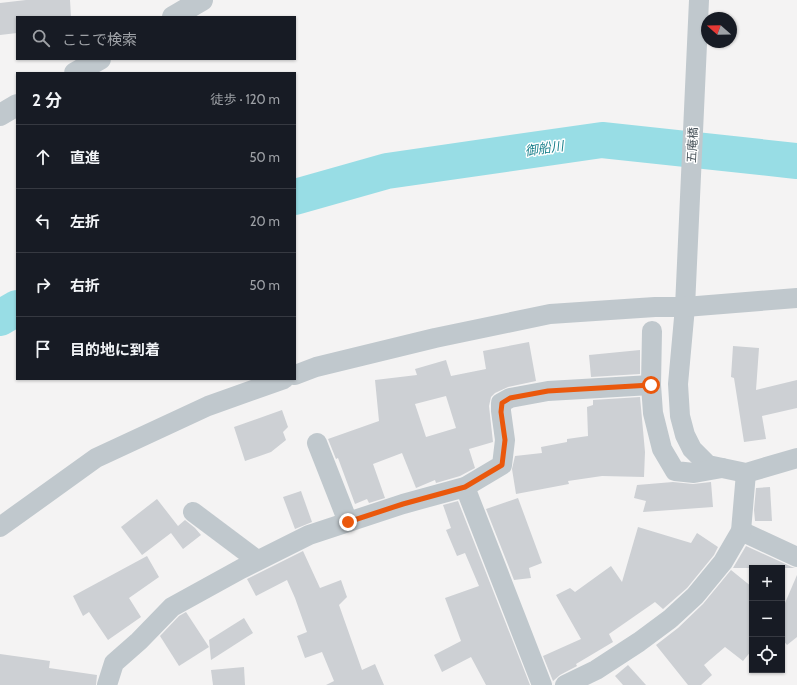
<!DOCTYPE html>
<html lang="ja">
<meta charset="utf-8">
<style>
:root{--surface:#171b24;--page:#20242c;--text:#f1f3f6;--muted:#9ea1a6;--line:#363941}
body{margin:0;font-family:Cabin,"Noto Sans JP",sans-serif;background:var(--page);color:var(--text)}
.controls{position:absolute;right:12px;bottom:12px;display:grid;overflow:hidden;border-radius:0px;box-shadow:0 1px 3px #0004}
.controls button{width:36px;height:36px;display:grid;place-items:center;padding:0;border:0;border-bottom:1px solid var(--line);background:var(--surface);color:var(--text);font:20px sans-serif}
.compass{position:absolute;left:701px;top:12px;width:36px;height:36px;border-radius:50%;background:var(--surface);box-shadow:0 1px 3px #0004;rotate:290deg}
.stop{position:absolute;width:12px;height:12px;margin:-9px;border:3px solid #ea580c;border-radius:50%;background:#fff}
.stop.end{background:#ea580c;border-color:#fff;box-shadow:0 1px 4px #0008}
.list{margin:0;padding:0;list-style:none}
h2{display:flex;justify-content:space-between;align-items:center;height:52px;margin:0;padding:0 16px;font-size:17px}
h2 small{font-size:13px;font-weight:400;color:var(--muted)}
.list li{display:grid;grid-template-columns:26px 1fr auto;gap:12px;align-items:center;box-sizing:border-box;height:64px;padding:0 16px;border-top:1px solid var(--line)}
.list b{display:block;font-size:15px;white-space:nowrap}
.list em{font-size:13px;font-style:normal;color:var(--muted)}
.icon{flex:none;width:22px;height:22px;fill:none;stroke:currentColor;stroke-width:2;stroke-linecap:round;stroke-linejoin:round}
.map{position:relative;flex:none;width:797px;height:685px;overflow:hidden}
.search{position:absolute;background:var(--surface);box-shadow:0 1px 3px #0004;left:16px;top:16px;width:280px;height:44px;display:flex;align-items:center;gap:10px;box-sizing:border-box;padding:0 14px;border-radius:0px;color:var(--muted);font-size:15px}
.panel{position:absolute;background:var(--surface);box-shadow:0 1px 3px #0004;left:16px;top:72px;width:280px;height:308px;border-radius:0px}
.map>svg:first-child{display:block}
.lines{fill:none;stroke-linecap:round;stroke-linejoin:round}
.river{stroke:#98dde5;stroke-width:36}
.building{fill:#cdd0d4;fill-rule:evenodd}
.minor{stroke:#c0c8cd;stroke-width:20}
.tertiary{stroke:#c0c8cd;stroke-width:22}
.route{stroke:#ea580c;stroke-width:5}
.labels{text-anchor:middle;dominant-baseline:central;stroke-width:3;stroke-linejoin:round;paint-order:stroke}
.street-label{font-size:12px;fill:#4c575e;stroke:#fff}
.water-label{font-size:13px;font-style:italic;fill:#1a818c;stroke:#fff}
</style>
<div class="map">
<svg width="797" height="685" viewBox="0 0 797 685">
<rect width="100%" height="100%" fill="#f4f3f3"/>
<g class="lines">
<!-- river -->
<g class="river">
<polyline points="295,197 387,171 602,140 797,161"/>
<polyline points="0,318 17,308"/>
</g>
</g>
<!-- building -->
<g class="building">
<polygon points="26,0 70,0 71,17 17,17 17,33 0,35 0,3"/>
<path d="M529,342L536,381L508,387L495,393L491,397L489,406L493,442L469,449L475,468L460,476L436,483L435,480L416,488L402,453L373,464L385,498L369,503L367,499L355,504L338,458L336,459L328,439L379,421L375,380L417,375L415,369L446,360L451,376L486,369L483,351ZM446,396L456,428L426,437L415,404Z"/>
<polygon points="733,346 759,348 756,390 797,380 797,408 762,416 766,439 744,442 734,378 731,377"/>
<polygon points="640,350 640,374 591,377 589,355"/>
<polygon points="640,397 645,452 644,477 602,476 568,481 569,484 516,494 512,469 515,456 542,453 541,447 567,442 567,439 588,436 587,407 593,405 593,400"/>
<polygon points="282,410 288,427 283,432 286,440 271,452 245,461 234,427"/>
<polygon points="673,482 693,484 711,482 713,507 643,512 646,501 634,498 637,485"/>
<polygon points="770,487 772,521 755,521 754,510 756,488"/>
<polygon points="301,491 312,522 295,529 283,497"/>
<polygon points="518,498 542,563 529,568 531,578 514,580 486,509"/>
<polygon points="157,499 178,526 185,520 195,528 201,535 183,549 171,533 142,555 121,527"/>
<polygon points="458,501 530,685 486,685 471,657 442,672 434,655 461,641 445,598 479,586 465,553 457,556 446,530 451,528 443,505"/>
<polygon points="638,527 691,543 697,533 718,547 714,555 687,588 663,609 655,602 609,634 613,642 576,664 577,666 560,675 553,681 543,656 581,639 556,595 570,588 575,592 611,566 622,582"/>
<polygon points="746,546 792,567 795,568 733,568"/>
<polygon points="303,551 320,588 341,580 347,597 339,605 362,670 375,664 384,685 326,685 334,681 322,652 305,658 297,636 307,632 295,598 287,580 256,596 247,579"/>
<polygon points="147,556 159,577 129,598 141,617 108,640 89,612 83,616 73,596"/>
<polygon points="731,570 752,587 752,650 743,661 725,647 704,665 712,675 701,685 688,685 656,645 678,628 703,604"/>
<polygon points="797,575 797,637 787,645 782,639 782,610"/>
<polygon points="186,612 209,647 179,666 160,636 179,616"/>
<polygon points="244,618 253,633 211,660 209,640"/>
<polygon points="0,654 50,661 49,668 97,675 96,685 0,685"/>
<polygon points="628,665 646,685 623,685 615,676"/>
<polygon points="244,667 245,685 213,685 211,670"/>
</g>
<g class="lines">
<!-- minor -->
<g class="minor">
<polyline points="699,0 685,307 678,384 680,416 685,435 692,449 708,465 746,473 797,458"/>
<polyline points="652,331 651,385 653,413 662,449 675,471 694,473 722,468"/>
<polyline points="295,375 316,367 435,338 550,314 655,307 685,307 797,298"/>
<polyline points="317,443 348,522"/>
<polyline points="465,487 542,685"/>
<polyline points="193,512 257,560"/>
<polyline points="0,527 96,458 208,406 284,379"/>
<polyline points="741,531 797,557"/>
<polyline points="107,685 114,663 139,641 172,607 241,569 309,535 403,504 465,487 502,465 505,440 501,411 501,403 510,398 548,391 651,385"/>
<polyline points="565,685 596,670 639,642 670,619 695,596 723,562 741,531 746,473"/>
</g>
<!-- tertiary -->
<g class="tertiary">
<polyline points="173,17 202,0"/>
<polyline points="75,73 100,59"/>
<polyline points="0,115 17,105"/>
</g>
</g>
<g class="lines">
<!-- route -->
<polyline class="route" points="348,522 403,504 465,487 502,465 505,440 501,412 502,403 510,398 548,391 651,385"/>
</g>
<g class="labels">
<!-- street labels -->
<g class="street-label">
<text transform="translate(692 145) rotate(-87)">五庵橋</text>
</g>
<!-- water labels -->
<g class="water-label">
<text transform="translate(544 148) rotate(-8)">御船川</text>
</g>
</g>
</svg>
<div class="controls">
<button>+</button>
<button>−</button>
<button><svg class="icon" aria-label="locate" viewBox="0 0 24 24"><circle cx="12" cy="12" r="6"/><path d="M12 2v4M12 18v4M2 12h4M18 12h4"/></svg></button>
</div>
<svg class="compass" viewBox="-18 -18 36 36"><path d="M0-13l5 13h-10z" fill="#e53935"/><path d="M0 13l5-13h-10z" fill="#9ea1a6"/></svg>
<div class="stop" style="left:651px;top:385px"></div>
<div class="stop end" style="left:348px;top:522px"></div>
<div class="search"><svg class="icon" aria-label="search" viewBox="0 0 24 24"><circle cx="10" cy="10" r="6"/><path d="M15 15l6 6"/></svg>ここで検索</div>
<section class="panel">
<h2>2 分<small>徒歩 · 120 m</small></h2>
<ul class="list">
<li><svg class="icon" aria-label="ahead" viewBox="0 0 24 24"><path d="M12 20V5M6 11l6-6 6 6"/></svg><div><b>直進</b></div><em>50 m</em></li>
<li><svg class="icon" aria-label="left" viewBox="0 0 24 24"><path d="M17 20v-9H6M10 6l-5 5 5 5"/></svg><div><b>左折</b></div><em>20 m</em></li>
<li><svg class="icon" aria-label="right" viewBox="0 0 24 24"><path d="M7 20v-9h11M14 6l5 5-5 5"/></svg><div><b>右折</b></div><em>50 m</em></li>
<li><svg class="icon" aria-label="arrive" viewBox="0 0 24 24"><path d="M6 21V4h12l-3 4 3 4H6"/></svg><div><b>目的地に到着</b></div></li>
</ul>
</section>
</div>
